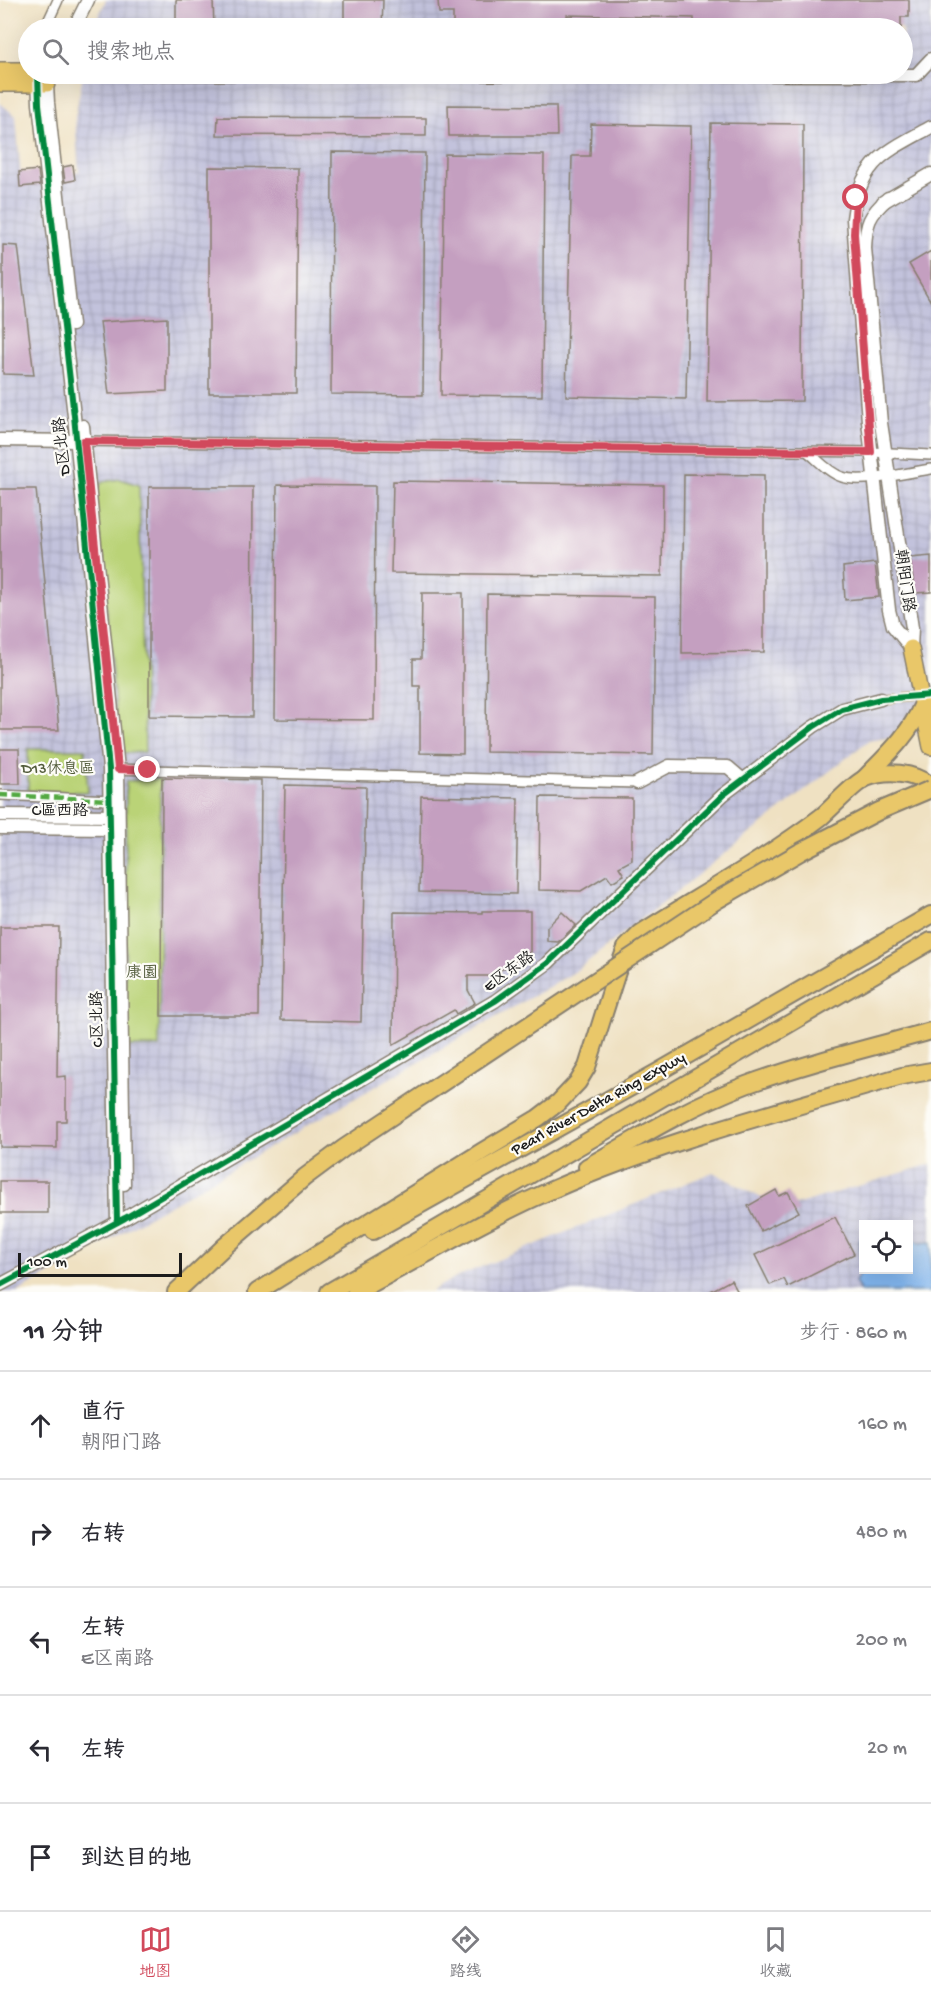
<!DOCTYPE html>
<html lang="zh">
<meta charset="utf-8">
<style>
:root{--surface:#fff;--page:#f2f2f3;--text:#2b2b33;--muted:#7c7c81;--line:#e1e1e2;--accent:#d1495b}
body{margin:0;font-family:"Gochi Hand","LXGW WenKai TC",sans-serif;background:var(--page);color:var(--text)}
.controls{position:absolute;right:18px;bottom:18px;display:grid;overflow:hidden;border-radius:0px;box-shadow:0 6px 24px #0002}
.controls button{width:54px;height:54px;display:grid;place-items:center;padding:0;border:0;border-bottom:2px solid var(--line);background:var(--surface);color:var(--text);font:30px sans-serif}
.scale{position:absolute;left:18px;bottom:15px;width:164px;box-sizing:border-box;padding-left:6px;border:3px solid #1c1c1c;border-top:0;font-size:16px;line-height:21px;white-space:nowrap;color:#1c1c1c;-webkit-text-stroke:4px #fdfcf7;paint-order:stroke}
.stop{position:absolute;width:18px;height:18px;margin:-14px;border:4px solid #d1495b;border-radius:50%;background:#fff}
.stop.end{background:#d1495b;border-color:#fff;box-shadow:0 2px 6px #0008}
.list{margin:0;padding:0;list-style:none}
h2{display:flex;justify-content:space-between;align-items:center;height:78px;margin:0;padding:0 24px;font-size:26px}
h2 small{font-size:20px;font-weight:400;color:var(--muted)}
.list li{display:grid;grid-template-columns:39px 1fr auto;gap:18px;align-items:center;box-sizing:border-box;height:108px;padding:0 24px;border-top:2px solid var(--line)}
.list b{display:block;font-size:22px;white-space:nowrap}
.list p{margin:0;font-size:20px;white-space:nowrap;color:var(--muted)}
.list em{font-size:20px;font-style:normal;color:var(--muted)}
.icon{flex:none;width:33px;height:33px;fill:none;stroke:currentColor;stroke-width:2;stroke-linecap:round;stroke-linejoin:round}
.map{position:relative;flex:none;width:931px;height:1292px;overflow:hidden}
.search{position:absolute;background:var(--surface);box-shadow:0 6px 24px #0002;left:18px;right:18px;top:18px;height:66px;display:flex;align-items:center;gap:15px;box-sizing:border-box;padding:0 21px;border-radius:33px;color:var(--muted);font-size:22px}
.sheet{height:618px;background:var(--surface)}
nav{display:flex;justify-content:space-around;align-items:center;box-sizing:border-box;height:84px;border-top:2px solid var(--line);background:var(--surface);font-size:16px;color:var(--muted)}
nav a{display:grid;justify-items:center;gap:3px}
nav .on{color:var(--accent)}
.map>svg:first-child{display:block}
.industrial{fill:url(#industrial-grid);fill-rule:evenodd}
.green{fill:#bad377;stroke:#6b784a;stroke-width:1.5}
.water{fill:#81b5ee;stroke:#4e6885;stroke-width:1.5}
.building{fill:#c49fc0}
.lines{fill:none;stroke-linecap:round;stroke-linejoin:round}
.tertiary-tunnel{stroke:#c5baa1;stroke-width:12;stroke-dasharray:12 6;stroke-linecap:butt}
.minor-casing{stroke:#867e6f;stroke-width:12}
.tertiary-casing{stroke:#867e6f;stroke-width:15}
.primary-casing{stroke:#867e6f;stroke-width:18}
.motorway-casing{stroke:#867e6f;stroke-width:20}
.minor{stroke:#fff;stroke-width:9}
.tertiary{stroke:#fff;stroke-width:12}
.primary{stroke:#e9c769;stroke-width:15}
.motorway{stroke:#e9c769;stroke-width:16}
.motorway-bridge-casing{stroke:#867e6f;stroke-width:20;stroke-linecap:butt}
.motorway-bridge{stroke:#e9c769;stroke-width:16}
.quiet{stroke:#52a943;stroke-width:4.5;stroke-dasharray:9 4.5;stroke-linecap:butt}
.cycleway-casing{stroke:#fdfcf7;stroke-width:10}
.cycleway{stroke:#00873e;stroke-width:6}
.route{stroke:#d1495b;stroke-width:8}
.labels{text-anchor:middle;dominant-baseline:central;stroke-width:4.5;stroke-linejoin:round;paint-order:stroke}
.street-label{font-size:16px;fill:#1c1c1c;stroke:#fdfcf7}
.park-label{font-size:16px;fill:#535c3c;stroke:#fdfcf7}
</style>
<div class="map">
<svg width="931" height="1292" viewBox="0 0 931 1292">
<defs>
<pattern id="industrial-grid" width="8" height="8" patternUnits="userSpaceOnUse" patternTransform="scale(1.5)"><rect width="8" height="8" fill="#c2c2dc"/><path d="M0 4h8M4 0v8" fill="none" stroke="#a6a6bc"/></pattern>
</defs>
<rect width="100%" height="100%" fill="#fdfcf7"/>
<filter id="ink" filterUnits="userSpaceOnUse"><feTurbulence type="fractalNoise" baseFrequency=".0167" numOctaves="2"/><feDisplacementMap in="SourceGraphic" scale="12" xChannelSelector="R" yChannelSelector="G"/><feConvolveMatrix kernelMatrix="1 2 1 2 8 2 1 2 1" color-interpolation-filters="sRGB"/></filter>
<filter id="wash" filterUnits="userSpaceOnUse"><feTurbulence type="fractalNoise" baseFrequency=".008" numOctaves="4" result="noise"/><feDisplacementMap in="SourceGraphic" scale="24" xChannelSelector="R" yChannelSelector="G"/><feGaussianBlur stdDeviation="1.35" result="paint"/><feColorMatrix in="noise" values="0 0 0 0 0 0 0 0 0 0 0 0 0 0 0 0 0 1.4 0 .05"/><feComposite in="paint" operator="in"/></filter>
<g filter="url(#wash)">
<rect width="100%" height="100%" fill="#efe1c2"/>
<!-- industrial -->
<g class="industrial">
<polygon points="106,0 931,0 931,731 868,741 573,973 18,1292 0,1292 0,103 16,116 21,180 79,172 75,118 83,74 902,74 902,28 93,28"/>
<path d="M931,1164V1292H430L454,1278L713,1172L782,1209ZM864,1224H908V1270H864Z"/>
</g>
<!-- green -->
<g class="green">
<polygon points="120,479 139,485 145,752 119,753 96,492 102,482"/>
<polygon points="28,749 85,749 88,792 28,791"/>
<polygon points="160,779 159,1047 125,1047 126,781"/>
</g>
<!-- water -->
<polygon class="water" points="909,1236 919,1243 931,1242 931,1292 861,1292 855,1282 863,1268 859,1240 863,1237 864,1270 908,1270"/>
<g id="blocks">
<!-- building -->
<g class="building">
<polygon points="176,0 213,0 214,28 176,28"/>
<polygon points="344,0 383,0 382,28 344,28"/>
<polygon points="438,0 909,0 909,17 901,17 901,28 694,28 694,18 567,15 567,28 453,28 453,13 439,13"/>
<polygon points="448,105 556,106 557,136 449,136"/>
<polygon points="218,117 426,118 426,136 217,135"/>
<polygon points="711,123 803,124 802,401 707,402"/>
<polygon points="591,124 691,126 686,399 566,396 572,156 590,156"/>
<polygon points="332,152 425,153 423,395 331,394"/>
<polygon points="445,154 544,155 542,396 441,395"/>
<polygon points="73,165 75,180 65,182 63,167"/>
<polygon points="209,167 298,168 296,393 209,393"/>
<polygon points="38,170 40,185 20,187 19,172"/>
<polygon points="3,245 18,246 34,375 3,374"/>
<polygon points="931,251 931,302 909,264"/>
<polygon points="167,318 167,391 109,394 100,322"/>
<polygon points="684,474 764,475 764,652 682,653"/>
<polygon points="393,481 663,485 662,576 391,573"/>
<polygon points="277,485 375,486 374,720 275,719"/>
<polygon points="149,487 253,487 252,717 149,716"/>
<polygon points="0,489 36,489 59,730 0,730"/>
<polygon points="931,556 931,592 915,593 910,558"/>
<polygon points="875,563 879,597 845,600 843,567"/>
<polygon points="422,593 463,593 463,754 420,753 420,686 413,686 413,659 421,659"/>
<polygon points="487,594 655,597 653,755 486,752"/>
<polygon points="0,749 19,749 20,784 0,784"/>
<polygon points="162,778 261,780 259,1016 161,1016"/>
<polygon points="285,785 366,787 361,1022 281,1020"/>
<polygon points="421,796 518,798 516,894 419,892"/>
<polygon points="540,797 632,798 632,860 619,867 624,875 612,882 607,875 581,891 539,890"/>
<polygon points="482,911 530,911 530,952 491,976 468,976 468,990 475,1003 456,1014 454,1010 393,1045 394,912 482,913"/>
<polygon points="562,912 576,925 558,942 547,941 547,927"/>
<polygon points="0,927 59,927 57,1077 66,1076 66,1121 57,1121 57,1148 0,1147"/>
<rect x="0" y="1181" width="48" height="32"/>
<polygon points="776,1190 779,1196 788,1192 799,1212 761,1231 748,1206"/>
<polygon points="835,1217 854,1254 788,1287 784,1279 770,1285 755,1255"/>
<polygon points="731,1280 738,1292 709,1292"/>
</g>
</g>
</g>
<g filter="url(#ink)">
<use href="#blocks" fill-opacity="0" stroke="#867e6f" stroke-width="1.5"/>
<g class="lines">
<!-- tertiary-tunnel -->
<polyline class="tertiary-tunnel" points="881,699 931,695"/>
<defs>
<g id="minor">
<polyline points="45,28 58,0"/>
<polyline points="79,441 871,452 931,455"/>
<path d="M808,452C818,460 829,473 842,477C862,484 909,472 931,469"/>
<polyline points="112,769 637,783"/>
<polyline points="0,795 110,800"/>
</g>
<g id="tertiary">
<polyline points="74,28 88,0"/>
<polyline points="38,74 39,104 74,416 109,769 117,1222"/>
<polyline points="50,74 47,84 48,103 72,325"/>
<polyline points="103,74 916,75 931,59"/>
<path d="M888,198C869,215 866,223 865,248L881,423L912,628L911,648"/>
<polyline points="883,202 931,174"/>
<polyline points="83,426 118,769 124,1184"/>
<polyline points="0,440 76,441"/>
<path d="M911,648L893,626L889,610L868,421L853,219C860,161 884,153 931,127"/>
<polyline points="637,783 669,766 728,767 742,779"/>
<polyline points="0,815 118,816"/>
<polyline points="0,828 116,829"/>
<polyline points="0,1285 125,1218 495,1001 548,963 723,795 813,727 842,709 881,699"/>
</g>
<g id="primary">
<polyline points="0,70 28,70"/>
<polyline points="0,84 47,84"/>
<polyline points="911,648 931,747"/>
</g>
<g id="motorway">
<path d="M864,779C887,755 909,735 922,706"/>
<path d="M587,1167C639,1137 690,1106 746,1085C806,1063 869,1048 931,1031"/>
<polyline points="373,1231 658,1072 931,915"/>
<polyline points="176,1292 225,1246"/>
<path d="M257,1292L483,1151L538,1118L559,1102L578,1082L587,1067L617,972L626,948L641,933C701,895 764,860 821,817C833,807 854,783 866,778C887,770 913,772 931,786"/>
<polyline points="329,1292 931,941"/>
<path d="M356,1292C415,1261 473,1226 534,1198C651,1144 778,1112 902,1076L931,1071"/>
</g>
</defs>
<!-- minor casing -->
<use href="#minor" class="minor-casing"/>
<!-- tertiary casing -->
<use href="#tertiary" class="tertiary-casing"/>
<!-- primary casing -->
<use href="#primary" class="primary-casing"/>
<!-- motorway casing -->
<use href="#motorway" class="motorway-casing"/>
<!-- minor -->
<use href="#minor" class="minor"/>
<!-- tertiary -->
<use href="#tertiary" class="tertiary"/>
<!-- primary -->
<use href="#primary" class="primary"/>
<!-- motorway -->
<use href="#motorway" class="motorway"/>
<defs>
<polyline id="motorway-bridge" points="225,1246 305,1177 344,1148 717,900 800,852 879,811 931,789"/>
</defs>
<!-- motorway-bridge casing -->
<use href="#motorway-bridge" class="motorway-bridge-casing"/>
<!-- motorway-bridge -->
<use href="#motorway-bridge" class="motorway-bridge"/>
<!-- quiet -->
<polyline class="quiet" points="0,795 110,800"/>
<defs>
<g id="cycleway">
<polyline points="38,74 39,104 74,416 109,769 117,1222"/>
<polyline points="0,1285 125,1218 495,1001 548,963 723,795 813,727 842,709 881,699 931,695"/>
</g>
</defs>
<!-- cycleway casing -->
<use href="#cycleway" class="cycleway-casing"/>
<!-- cycleway -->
<use href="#cycleway" class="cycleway"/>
</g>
</g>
<g class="lines" filter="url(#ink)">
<!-- route -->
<polyline class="route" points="148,770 118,769 84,441 871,452 854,234 856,198"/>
</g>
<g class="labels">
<!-- street labels -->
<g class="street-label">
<text transform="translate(64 446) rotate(-96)">D区北路</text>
<text transform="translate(903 581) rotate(82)">朝阳门路</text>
<text x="60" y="812">C區西路</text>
<text transform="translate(510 973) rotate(-35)">E区东路</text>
<text transform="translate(99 1019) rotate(-91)">C区北路</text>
<text transform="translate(599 1105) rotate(-29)">Pearl River Delta Ring Expwy</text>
</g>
<!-- park labels -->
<g class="park-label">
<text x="58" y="770">D13休息區</text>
<text x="142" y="974">康園</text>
</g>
</g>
</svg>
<div class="controls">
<button><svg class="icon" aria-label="locate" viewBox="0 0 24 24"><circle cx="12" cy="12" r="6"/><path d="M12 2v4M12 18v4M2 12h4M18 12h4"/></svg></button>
</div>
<div class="scale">100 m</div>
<div class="stop" style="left:856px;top:198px"></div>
<div class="stop end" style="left:148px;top:770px"></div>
<div class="search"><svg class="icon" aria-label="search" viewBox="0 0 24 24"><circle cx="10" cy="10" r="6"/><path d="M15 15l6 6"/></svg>搜索地点</div>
</div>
<section class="sheet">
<h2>11 分钟<small>步行 · 860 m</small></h2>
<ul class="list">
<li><svg class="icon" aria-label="ahead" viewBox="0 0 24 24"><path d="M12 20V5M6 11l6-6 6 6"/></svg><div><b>直行</b><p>朝阳门路</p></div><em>160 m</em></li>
<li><svg class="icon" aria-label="right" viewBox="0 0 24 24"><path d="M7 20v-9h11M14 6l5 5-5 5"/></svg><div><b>右转</b></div><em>480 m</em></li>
<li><svg class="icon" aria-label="left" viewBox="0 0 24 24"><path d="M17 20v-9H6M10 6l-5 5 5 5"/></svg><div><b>左转</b><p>E区南路</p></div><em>200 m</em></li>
<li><svg class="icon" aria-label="left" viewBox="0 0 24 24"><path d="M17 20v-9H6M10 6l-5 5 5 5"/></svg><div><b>左转</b></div><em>20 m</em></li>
<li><svg class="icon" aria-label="arrive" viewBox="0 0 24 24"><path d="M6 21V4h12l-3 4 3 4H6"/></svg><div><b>到达目的地</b></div></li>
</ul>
</section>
<nav>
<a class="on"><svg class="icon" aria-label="map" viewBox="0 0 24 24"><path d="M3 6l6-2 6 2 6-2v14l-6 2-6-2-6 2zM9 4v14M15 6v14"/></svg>地图</a>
<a><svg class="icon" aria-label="directions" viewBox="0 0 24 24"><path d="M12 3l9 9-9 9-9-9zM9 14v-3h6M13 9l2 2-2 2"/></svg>路线</a>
<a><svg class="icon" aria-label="saved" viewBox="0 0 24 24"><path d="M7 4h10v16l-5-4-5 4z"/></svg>收藏</a>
</nav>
